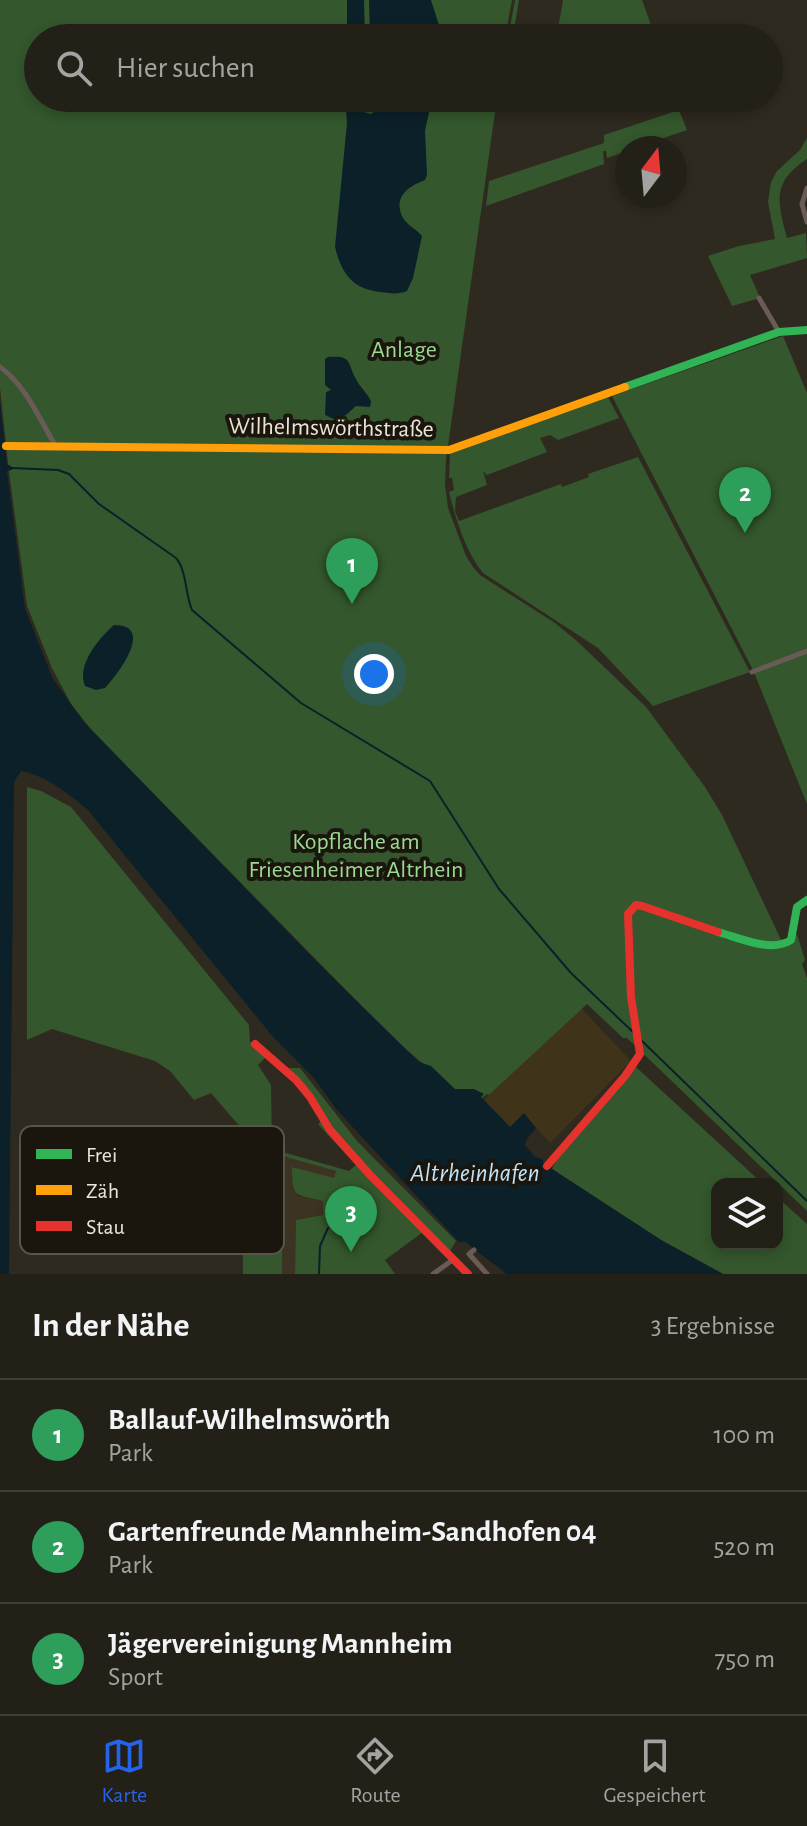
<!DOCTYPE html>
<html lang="de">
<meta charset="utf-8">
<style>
:root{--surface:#232017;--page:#2f2d24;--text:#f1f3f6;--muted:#a3a3a1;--line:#403e36;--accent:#2563eb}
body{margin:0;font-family:"Alegreya Sans",sans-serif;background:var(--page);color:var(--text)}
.controls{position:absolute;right:24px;bottom:24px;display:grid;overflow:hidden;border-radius:16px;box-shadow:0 4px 12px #0003}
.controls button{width:72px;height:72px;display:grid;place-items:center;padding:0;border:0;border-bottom:2px solid var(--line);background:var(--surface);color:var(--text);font:40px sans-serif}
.compass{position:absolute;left:615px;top:136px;width:72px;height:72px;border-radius:50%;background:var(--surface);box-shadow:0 4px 12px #0003;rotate:16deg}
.you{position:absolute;left:374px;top:674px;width:28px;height:28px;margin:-20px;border:6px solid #fff;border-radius:50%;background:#1a73e8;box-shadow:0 0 0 12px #1a73e833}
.badge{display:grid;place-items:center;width:52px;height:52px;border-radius:50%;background:var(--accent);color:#fff;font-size:26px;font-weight:700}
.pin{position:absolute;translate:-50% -66px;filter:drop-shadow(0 2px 4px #0008)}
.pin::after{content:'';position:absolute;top:42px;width:28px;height:24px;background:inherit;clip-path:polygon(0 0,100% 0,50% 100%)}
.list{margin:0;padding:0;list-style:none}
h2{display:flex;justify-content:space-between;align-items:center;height:104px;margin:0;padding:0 32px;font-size:34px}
h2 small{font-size:26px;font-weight:400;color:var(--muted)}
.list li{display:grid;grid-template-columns:52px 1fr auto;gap:24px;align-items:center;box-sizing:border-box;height:112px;padding:0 32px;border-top:2px solid var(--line)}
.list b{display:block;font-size:30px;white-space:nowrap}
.list p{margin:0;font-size:26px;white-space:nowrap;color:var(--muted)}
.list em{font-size:26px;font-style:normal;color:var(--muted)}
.icon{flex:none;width:44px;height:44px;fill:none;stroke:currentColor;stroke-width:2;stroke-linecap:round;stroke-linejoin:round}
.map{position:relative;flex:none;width:807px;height:1274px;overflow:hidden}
.search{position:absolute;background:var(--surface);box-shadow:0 4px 12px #0003;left:24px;right:24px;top:24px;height:88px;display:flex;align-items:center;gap:20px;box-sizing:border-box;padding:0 28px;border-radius:44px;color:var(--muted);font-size:30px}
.sheet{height:440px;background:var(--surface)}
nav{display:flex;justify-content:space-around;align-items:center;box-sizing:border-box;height:112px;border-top:2px solid var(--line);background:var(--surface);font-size:22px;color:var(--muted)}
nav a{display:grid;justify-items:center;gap:4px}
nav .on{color:var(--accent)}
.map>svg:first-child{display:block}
.built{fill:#3f341a}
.industrial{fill:#3d3323}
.green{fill:#34572d}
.water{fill:#0c2029}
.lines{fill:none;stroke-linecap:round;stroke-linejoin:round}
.stream{stroke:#0c2029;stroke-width:2}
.street{stroke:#6b5b56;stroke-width:5}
.fast{stroke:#30b455;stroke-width:8}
.slow{stroke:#ff9f0a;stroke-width:8}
.jam{stroke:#e5322d;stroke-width:8}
.labels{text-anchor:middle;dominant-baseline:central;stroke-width:8;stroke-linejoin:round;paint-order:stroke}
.park-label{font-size:24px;fill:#9ada91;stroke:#1a160d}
.street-label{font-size:24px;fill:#eae5d7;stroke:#1a160d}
.water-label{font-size:26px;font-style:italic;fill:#bfe2f8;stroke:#1a160d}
.key{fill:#1a160d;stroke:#58544a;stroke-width:2}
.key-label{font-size:22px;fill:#eae5d7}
</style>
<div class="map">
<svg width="807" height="1274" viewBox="0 0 807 1274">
<rect width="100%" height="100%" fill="#2f2a1f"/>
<!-- built -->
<polygon class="built" points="580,1007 631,1061 550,1143 524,1114 510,1127 484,1100"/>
<!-- industrial -->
<polygon class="industrial" points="283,1155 336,1171 335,1179 293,1167 298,1196 323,1201 323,1215 296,1220 295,1274 282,1274"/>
<!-- green -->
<g class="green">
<polygon points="0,0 512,0 505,38 38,38 38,98 497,98 446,460 445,485 448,508 466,556 473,567 480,575 555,623 578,642 646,707 705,787 722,815 784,946 793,941 797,934 805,960 802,964 807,978 807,1211 627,1038 623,1038 587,1004 489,1095 487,1094 477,1102 456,1091 396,1041 93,732 71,704 52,668 27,606 9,472 0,388"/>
<polygon points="515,0 519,0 515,24 558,29 563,0 642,0 650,22 651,38 508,38"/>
<polygon points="679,110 687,130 634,148 627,148 627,151 607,158 606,151 603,151 604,164 486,206 489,181 604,143 604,135"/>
<path d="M807,138V159C772,182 777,201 787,238L806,233L807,258L750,275L760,298L732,306L708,256L739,246L775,239L768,202L771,182L777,171L800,150Z"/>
<polygon points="783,336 807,393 807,804 753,670 612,396"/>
<path d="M608,397L619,418L558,440L550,435L540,438L547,452L487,475L483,471L487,485L456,497L455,511L459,521L561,484L562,487L589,477L588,474L638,457L750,672L653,706L598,648L483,573C465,551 456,519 449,492L454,490L452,478H449L450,453Z"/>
<path d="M27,787L41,791L71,807L249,1025L250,1042L266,1057L258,1065L271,1085L272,1149L349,1171L356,1165L318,1124L325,1117L312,1094L285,1068H300L357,1141L456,1241L450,1251L423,1232L385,1260L395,1274H295L296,1220L323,1215V1201C295,1194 292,1199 292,1167L334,1178L336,1171L283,1156L282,1274H243L242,1129L211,1093L194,1100L170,1071L155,1061L52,1029L27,1040Z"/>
<polygon points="636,1067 763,1184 717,1184 717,1244 777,1244 777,1197 807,1224 807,1274 723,1274 661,1240 552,1169 559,1154"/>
</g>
<!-- water -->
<g class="water">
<polygon points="347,0 364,0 365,38 347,38"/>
<polygon points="369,0 431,0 443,38 370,38"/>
<path d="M345,98H358L360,111L371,114L379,108L383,98H432L425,131L427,175L425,180C409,186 392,197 403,218C407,225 416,229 422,236L413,278L407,291C397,295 391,293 381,292C353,289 342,275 335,247L347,123Z"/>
<path d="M328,357C353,355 347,363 356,379C360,387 367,393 371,401L370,407L356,406L346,415L336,420L325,415L326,392L331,390L325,385V359Z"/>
<path d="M0,402L7,464L12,467V470L7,471L25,609L53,679L84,722L316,961L419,1062L431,1066L455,1089H474L484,1094L481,1097L510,1127L524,1113L536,1128L527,1139L525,1145L535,1157L543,1159V1163L552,1169L661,1240L723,1274H506C492,1261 480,1255 466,1242H459L337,1110L313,1077L274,1038L87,809C67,793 47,776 21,771L14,782L9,1274H0Z"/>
<path d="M114,625C156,625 117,675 105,688L96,690L85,686C76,665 99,638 114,625Z"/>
</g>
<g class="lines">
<!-- stream -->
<g class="stream">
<path d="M12,468L58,470L69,474L99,504L176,558C187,571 185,594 192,610L301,703L430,781L499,889L571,973L634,1033"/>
<polyline points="641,1040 807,1201"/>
<polyline points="319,1274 320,1246 328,1228"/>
</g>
<!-- street -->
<g class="street">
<polyline points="807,188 802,204 807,222"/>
<polyline points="759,298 779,332"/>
<path d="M0,367C26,386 39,418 55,445"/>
<polyline points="752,672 807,651"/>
<polyline points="474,1250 469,1254 487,1274"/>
<polyline points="433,1274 454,1259"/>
</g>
<!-- fast -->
<g class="fast">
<polyline points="625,387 779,332 807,330"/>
<path d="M718,932C740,938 771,953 791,940L797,907L807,900"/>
</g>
<!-- slow -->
<polyline class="slow" points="6,446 449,450 625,387"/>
<!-- jam -->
<g class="jam">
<polyline points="255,1044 296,1080 310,1097 330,1130 370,1175 468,1274"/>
<polyline points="547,1166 625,1076 640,1054 631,997 628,914 636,905 642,906 718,932"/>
</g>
</g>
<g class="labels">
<!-- park labels -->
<g class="park-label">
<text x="404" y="350">Anlage</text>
<text x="356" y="842">Kopflache am<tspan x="356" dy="28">Friesenheimer Altrhein</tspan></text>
</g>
<!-- street labels -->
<g class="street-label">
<text transform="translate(331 428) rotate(1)">Wilhelmswörthstraße</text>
</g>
<!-- water labels -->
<g class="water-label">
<text x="475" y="1173">Altrheinhafen</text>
</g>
</g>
<!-- legend -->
<rect x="20" y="1126" width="264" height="128" rx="12" class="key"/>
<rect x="36" y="1149" width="36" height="10" fill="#30b455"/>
<rect x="36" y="1185" width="36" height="10" fill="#ff9f0a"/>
<rect x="36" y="1221" width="36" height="10" fill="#e5322d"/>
<g class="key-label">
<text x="86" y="1162">Frei</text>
<text x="86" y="1198">Zäh</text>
<text x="86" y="1234">Stau</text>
</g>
</svg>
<div class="controls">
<button><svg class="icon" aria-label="layers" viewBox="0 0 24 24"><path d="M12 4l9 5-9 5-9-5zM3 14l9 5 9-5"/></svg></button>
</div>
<svg class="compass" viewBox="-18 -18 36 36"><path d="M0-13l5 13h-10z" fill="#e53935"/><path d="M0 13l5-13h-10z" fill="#a3a3a1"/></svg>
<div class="you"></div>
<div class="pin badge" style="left:352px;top:604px;background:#2e9e5b">1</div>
<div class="pin badge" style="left:745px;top:533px;background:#2e9e5b">2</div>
<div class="pin badge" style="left:351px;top:1252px;background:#2e9e5b">3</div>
<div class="search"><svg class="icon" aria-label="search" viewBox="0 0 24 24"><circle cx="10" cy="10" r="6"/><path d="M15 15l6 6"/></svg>Hier suchen</div>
</div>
<section class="sheet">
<h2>In der Nähe<small>3 Ergebnisse</small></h2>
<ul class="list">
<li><span class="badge" style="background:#2e9e5b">1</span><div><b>Ballauf-Wilhelmswörth</b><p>Park</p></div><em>100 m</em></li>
<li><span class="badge" style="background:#2e9e5b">2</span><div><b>Gartenfreunde Mannheim-Sandhofen 04</b><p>Park</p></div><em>520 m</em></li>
<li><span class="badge" style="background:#2e9e5b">3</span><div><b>Jägervereinigung Mannheim</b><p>Sport</p></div><em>750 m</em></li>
</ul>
</section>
<nav>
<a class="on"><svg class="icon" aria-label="map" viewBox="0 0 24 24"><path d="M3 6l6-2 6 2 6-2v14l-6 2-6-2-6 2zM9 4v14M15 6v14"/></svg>Karte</a>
<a><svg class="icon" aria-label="directions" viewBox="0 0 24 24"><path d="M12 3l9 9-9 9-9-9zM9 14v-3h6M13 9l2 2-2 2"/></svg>Route</a>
<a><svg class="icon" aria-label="saved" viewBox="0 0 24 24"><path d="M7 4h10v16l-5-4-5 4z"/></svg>Gespeichert</a>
</nav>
